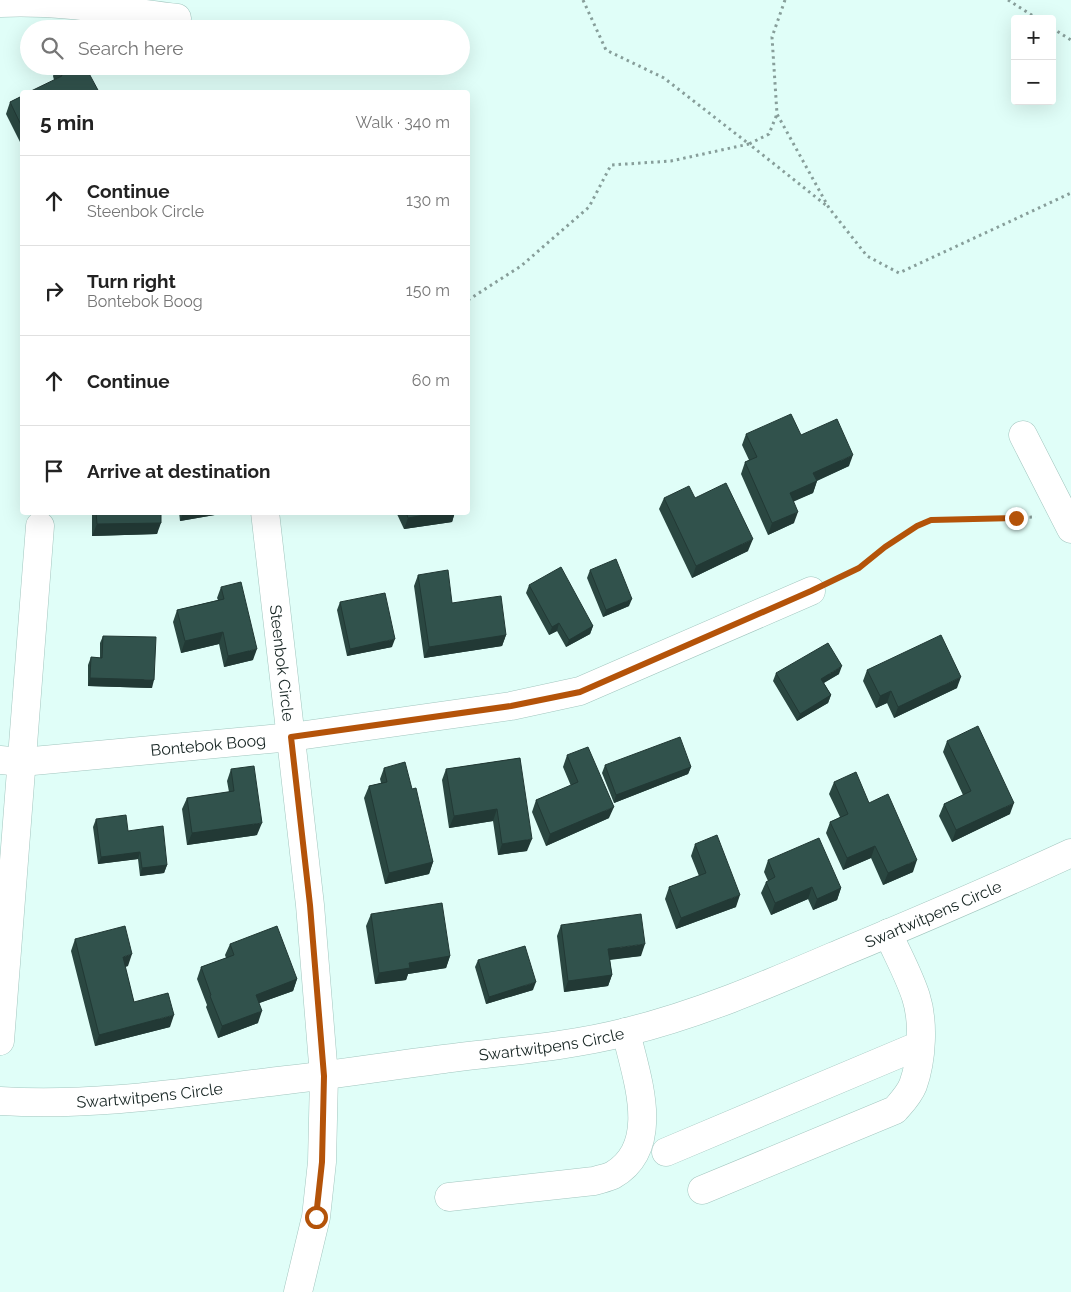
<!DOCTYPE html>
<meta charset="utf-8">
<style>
:root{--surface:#fff;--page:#f6f6f6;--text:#222;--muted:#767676;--line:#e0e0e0}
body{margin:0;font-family:Raleway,sans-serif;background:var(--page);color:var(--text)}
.controls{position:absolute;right:15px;top:15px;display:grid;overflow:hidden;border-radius:5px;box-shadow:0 5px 20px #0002}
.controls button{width:45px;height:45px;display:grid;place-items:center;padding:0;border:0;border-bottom:1px solid var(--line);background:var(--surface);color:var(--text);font:25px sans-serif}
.stop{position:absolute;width:15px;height:15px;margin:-11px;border:4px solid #b45309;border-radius:50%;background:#fff}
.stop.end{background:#b45309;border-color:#fff;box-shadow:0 1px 5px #0008}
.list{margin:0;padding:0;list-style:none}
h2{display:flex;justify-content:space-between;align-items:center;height:65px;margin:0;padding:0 20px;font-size:21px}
h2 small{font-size:16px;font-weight:400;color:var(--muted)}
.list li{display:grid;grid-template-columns:32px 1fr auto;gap:15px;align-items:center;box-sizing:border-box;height:90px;padding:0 20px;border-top:1px solid var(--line)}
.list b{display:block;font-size:19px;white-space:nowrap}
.list p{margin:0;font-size:16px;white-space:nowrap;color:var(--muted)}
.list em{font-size:16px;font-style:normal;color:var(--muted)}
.icon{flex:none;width:28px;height:28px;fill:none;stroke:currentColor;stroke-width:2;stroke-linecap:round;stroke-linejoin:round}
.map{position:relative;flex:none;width:1071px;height:1292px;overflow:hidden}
.search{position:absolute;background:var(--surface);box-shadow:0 5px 20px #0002;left:20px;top:20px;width:450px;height:55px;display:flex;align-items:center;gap:12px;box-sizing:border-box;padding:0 18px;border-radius:28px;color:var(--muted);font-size:19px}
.panel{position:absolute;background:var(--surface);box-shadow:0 5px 20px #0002;left:20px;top:90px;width:450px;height:425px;border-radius:5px}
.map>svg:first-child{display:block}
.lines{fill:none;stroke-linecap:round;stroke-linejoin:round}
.minor-casing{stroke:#a2c6bf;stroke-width:29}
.path{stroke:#879e9a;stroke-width:3;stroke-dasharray:2.5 4;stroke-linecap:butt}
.minor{stroke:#fff;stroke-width:28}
.wall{fill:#2a4741}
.shaded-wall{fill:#223935}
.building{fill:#31524c;stroke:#223935}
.route{stroke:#b45309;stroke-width:6}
.labels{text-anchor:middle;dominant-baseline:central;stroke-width:5;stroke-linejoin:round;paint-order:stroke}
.street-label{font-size:16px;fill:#162422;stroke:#e0fef8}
</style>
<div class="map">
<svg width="1071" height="1292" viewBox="0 0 1071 1292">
<rect width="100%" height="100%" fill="#e0fef8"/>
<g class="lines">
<defs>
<g id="minor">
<path d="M0,3C60,0 118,11 177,18"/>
<polyline points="1023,435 1071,529"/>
<path id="s1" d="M265,512L310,905L324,1076L322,1162L316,1217L298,1292"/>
<path id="s2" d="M0,760L22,762L291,737L511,706L580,691L811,591"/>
<polyline points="0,1041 40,526"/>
<path id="s3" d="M0,1101C93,1107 186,1092 278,1081C333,1075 388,1066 444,1059C505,1051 567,1047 626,1032C700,1014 771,983 841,953C918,921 995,888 1071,853"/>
<polyline points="666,1152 920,1045"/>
<path d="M702,1190L895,1110C902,1102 909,1095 913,1085C922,1060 924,1022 916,997C909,975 897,954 888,933"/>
<path d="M449,1197L594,1181C600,1179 607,1178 613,1175C663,1146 636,1076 626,1032"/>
</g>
</defs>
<!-- minor casing -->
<use href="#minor" class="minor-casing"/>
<!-- path -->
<g class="path">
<polyline points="583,0 606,50 664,78 749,144 769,134 777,114"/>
<polyline points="785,0 772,37 777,114 829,208 867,256 899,273 1071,193"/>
<polyline points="1008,0 1038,19"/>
<polyline points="1052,28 1071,40"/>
<polyline points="468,300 521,266 589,207 611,165 671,161 749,144 827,206"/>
<polyline points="833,581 859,568 885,547 917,526 931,520 1036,517"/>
</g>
<!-- minor -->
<use href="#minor" class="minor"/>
</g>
<!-- wall -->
<g class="wall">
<polygon points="56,66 85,66 54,80 53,76"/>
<polygon points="22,96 22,146 6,114 10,102"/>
<polygon points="746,434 801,435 849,466 817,481 813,493 793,501 794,523 768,535 741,474 745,462 749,460 742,445"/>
<polygon points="664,498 695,498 748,551 692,578 659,509"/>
<polygon points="92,512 161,512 157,534 92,536"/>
<polygon points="179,512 232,512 180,521"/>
<polygon points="396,512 455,512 452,522 404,529"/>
<polygon points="590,570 629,606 603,617 587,578"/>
<polygon points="418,575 452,603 506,635 502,646 424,658 414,586"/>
<polygon points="529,585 593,626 590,634 566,647 557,631 549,635 526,593"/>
<polygon points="221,587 253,660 224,667 219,644 181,653 173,622 177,610 218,600 217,598"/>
<polygon points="340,602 392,647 347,656 337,610"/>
<polygon points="103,636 152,688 88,686 88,665 91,657 100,658 100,643"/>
<polygon points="867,670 957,688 894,718 887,703 876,708 863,681"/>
<polygon points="776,673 839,674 824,683 831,695 828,703 797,721 773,681"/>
<polygon points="947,741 1010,814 952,842 939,816 944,804 963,795 943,752"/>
<polygon points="567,755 609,818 546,846 532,812 536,800 571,786 563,767"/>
<polygon points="520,758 527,851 498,855 493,821 449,828 442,780 446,769"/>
<polygon points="605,765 691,767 688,774 614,803 602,773"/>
<polygon points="384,768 412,789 433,862 429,874 385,884 364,798 369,786 381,783 380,779"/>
<polygon points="231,769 257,835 187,845 182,809 187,798 229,792 227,781"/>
<polygon points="834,782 869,803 913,872 883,885 871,858 843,870 826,833 830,822 840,817 829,794"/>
<polygon points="96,819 128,831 167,865 164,873 140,876 138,859 98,864 93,827"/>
<polygon points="695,844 736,907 676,929 665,899 669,887 699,876 691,856"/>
<polygon points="768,860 841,888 837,900 813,910 808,899 771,915 761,893 766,882 768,881 764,872"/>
<polygon points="371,914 450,956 446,968 408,974 406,980 375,984 366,926"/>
<polygon points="561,925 641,956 610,960 612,975 608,986 564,992 557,936"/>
<polygon points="75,939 128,966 125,967 134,1002 170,1027 95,1046 71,951"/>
<polygon points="230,944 297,979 293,991 259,1003 258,1023 218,1038 206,1007 207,1005 197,979 201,967 226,958 225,955"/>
<polygon points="478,960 533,990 486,1004 475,967"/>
</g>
<!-- shaded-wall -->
<g class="shaded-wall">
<polygon points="853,455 849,466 809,484 813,473"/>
<polygon points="817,481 813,493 786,505 790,493"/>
<polygon points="186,512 232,512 180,521 183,513"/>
<polygon points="441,512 455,512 452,522 404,529 408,518"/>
<polygon points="798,512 794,523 768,535 772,523"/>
<polygon points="161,523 157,534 92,536 97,524"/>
<polygon points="753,539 748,551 692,578 696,566"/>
<polygon points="632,599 629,606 603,617 606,610"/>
<polygon points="559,623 557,631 549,635 552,627"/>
<polygon points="593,626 590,634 566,647 569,640"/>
<polygon points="223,632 219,644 181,653 185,641"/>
<polygon points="506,635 502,646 424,658 429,647"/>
<polygon points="395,639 392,647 347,656 350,649"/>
<polygon points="257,649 253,660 224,667 228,656"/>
<polygon points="842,666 839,674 818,686 821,679"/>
<polygon points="961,677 957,688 894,718 898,707"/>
<polygon points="90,678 154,680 152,688 88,686"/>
<polygon points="891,691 887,703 876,708 880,696"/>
<polygon points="831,695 828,703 797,721 800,714"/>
<polygon points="691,767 688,774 614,803 616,795"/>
<polygon points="1014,803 1010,814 952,842 956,830"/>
<polygon points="614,807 609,818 546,846 550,834"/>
<polygon points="497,809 493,821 449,828 454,816"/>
<polygon points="262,823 257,835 187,845 192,833"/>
<polygon points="532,839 527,851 498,855 502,844"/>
<polygon points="875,846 871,858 843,870 847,858"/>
<polygon points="140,852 138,859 98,864 101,857"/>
<polygon points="917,860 913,872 883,885 888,873"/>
<polygon points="433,862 429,874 385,884 389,873"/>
<polygon points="167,865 164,873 140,876 142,868"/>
<polygon points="812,887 808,899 771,915 775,903"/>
<polygon points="841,888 837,900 813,910 817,899"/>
<polygon points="740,895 736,907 676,929 681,918"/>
<polygon points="645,944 641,956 604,960 608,949"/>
<polygon points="132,954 128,966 119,968 123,957"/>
<polygon points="450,956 446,968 408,974 406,980 375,984 379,973 409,963"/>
<polygon points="612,975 608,986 564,992 568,981"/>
<polygon points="297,979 293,991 251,1006 256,995"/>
<polygon points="536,982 533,990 486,1004 489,997"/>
<polygon points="262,1011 258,1023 218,1038 222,1026"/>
<polygon points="174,1015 170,1027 95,1046 99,1035"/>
</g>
<!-- building -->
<g class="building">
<polygon points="57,66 85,66 99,92 29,92 62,76"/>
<polygon points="22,96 22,127 10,102"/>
<polygon points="791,414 801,435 837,419 853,455 813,473 817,481 790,493 798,512 772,523 745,462 757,457 746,434"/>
<polygon points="726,483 753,539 696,566 664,498 689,486 695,498"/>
<polygon points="96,512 161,512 161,523 97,524"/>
<polygon points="406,512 441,512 408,518"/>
<polygon points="616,559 632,599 606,610 590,570"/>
<polygon points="561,567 593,626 569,640 559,623 552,627 529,585"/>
<polygon points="448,570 452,603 501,596 506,635 429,647 418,575"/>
<polygon points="241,582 257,649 228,656 223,632 185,641 177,610 224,599 221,587"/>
<polygon points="385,593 395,639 350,649 340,602"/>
<polygon points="941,635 961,677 898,707 891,691 880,696 867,670"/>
<polygon points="103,636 156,637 154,680 90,678 91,657 102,658"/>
<polygon points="828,643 842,666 821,679 831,695 800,714 776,673"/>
<polygon points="978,726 1014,803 956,830 944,804 971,791 947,741"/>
<polygon points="680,737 691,767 616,795 605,765"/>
<polygon points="588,747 614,807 550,834 536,800 578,782 567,755"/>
<polygon points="520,758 532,839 502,844 497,809 454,816 446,769"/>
<polygon points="405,762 412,789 416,788 433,862 389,873 369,786 387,782 384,768"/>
<polygon points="254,766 262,823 192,833 187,798 234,791 231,769"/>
<polygon points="856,772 869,803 888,794 917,860 888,873 875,846 847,858 830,822 848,814 834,782"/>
<polygon points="126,815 128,831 163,826 167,865 142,868 140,852 101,857 96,819"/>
<polygon points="717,835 740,895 681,918 669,887 706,873 695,844"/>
<polygon points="819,838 841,888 817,899 812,887 775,903 766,882 775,877 768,860"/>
<polygon points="442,903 450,956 409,963 410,968 379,973 371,914"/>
<polygon points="641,914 645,944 608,949 612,975 568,981 561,925"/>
<polygon points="125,926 132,954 123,957 134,1002 168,993 174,1015 99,1035 75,939"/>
<polygon points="277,926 297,979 256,995 262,1011 222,1026 210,996 211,995 201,967 234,955 230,944"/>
<polygon points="525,946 536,982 489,997 478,960"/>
</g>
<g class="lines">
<!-- route -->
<polyline class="route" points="316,1217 322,1162 324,1076 310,905 291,737 511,706 580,692 811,591 859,568 885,547 917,526 931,520 1016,518"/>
</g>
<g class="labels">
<!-- street labels -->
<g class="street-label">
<text stroke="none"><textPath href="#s1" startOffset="152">Steenbok Circle</textPath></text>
<text stroke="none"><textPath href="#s2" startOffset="209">Bontebok Boog</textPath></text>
<text stroke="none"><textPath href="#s3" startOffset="960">Swartwitpens Circle</textPath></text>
<text stroke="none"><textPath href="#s3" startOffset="555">Swartwitpens Circle</textPath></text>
<text stroke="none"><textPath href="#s3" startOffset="150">Swartwitpens Circle</textPath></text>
</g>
</g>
</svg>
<div class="controls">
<button>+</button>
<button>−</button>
</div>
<div class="stop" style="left:316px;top:1217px"></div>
<div class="stop end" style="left:1016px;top:518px"></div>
<div class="search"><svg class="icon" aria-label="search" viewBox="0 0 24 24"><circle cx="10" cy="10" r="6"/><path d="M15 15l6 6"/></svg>Search here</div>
<section class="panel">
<h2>5 min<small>Walk · 340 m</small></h2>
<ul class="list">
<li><svg class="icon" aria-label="ahead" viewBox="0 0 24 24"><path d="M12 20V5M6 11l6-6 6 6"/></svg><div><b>Continue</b><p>Steenbok Circle</p></div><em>130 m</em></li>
<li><svg class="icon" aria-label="right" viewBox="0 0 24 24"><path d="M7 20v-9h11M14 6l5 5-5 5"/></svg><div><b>Turn right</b><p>Bontebok Boog</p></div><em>150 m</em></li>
<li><svg class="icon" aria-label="ahead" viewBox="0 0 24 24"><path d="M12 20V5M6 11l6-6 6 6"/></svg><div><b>Continue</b></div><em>60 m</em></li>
<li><svg class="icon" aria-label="arrive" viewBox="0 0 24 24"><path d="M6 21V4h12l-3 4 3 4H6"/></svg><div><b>Arrive at destination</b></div></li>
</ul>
</section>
</div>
